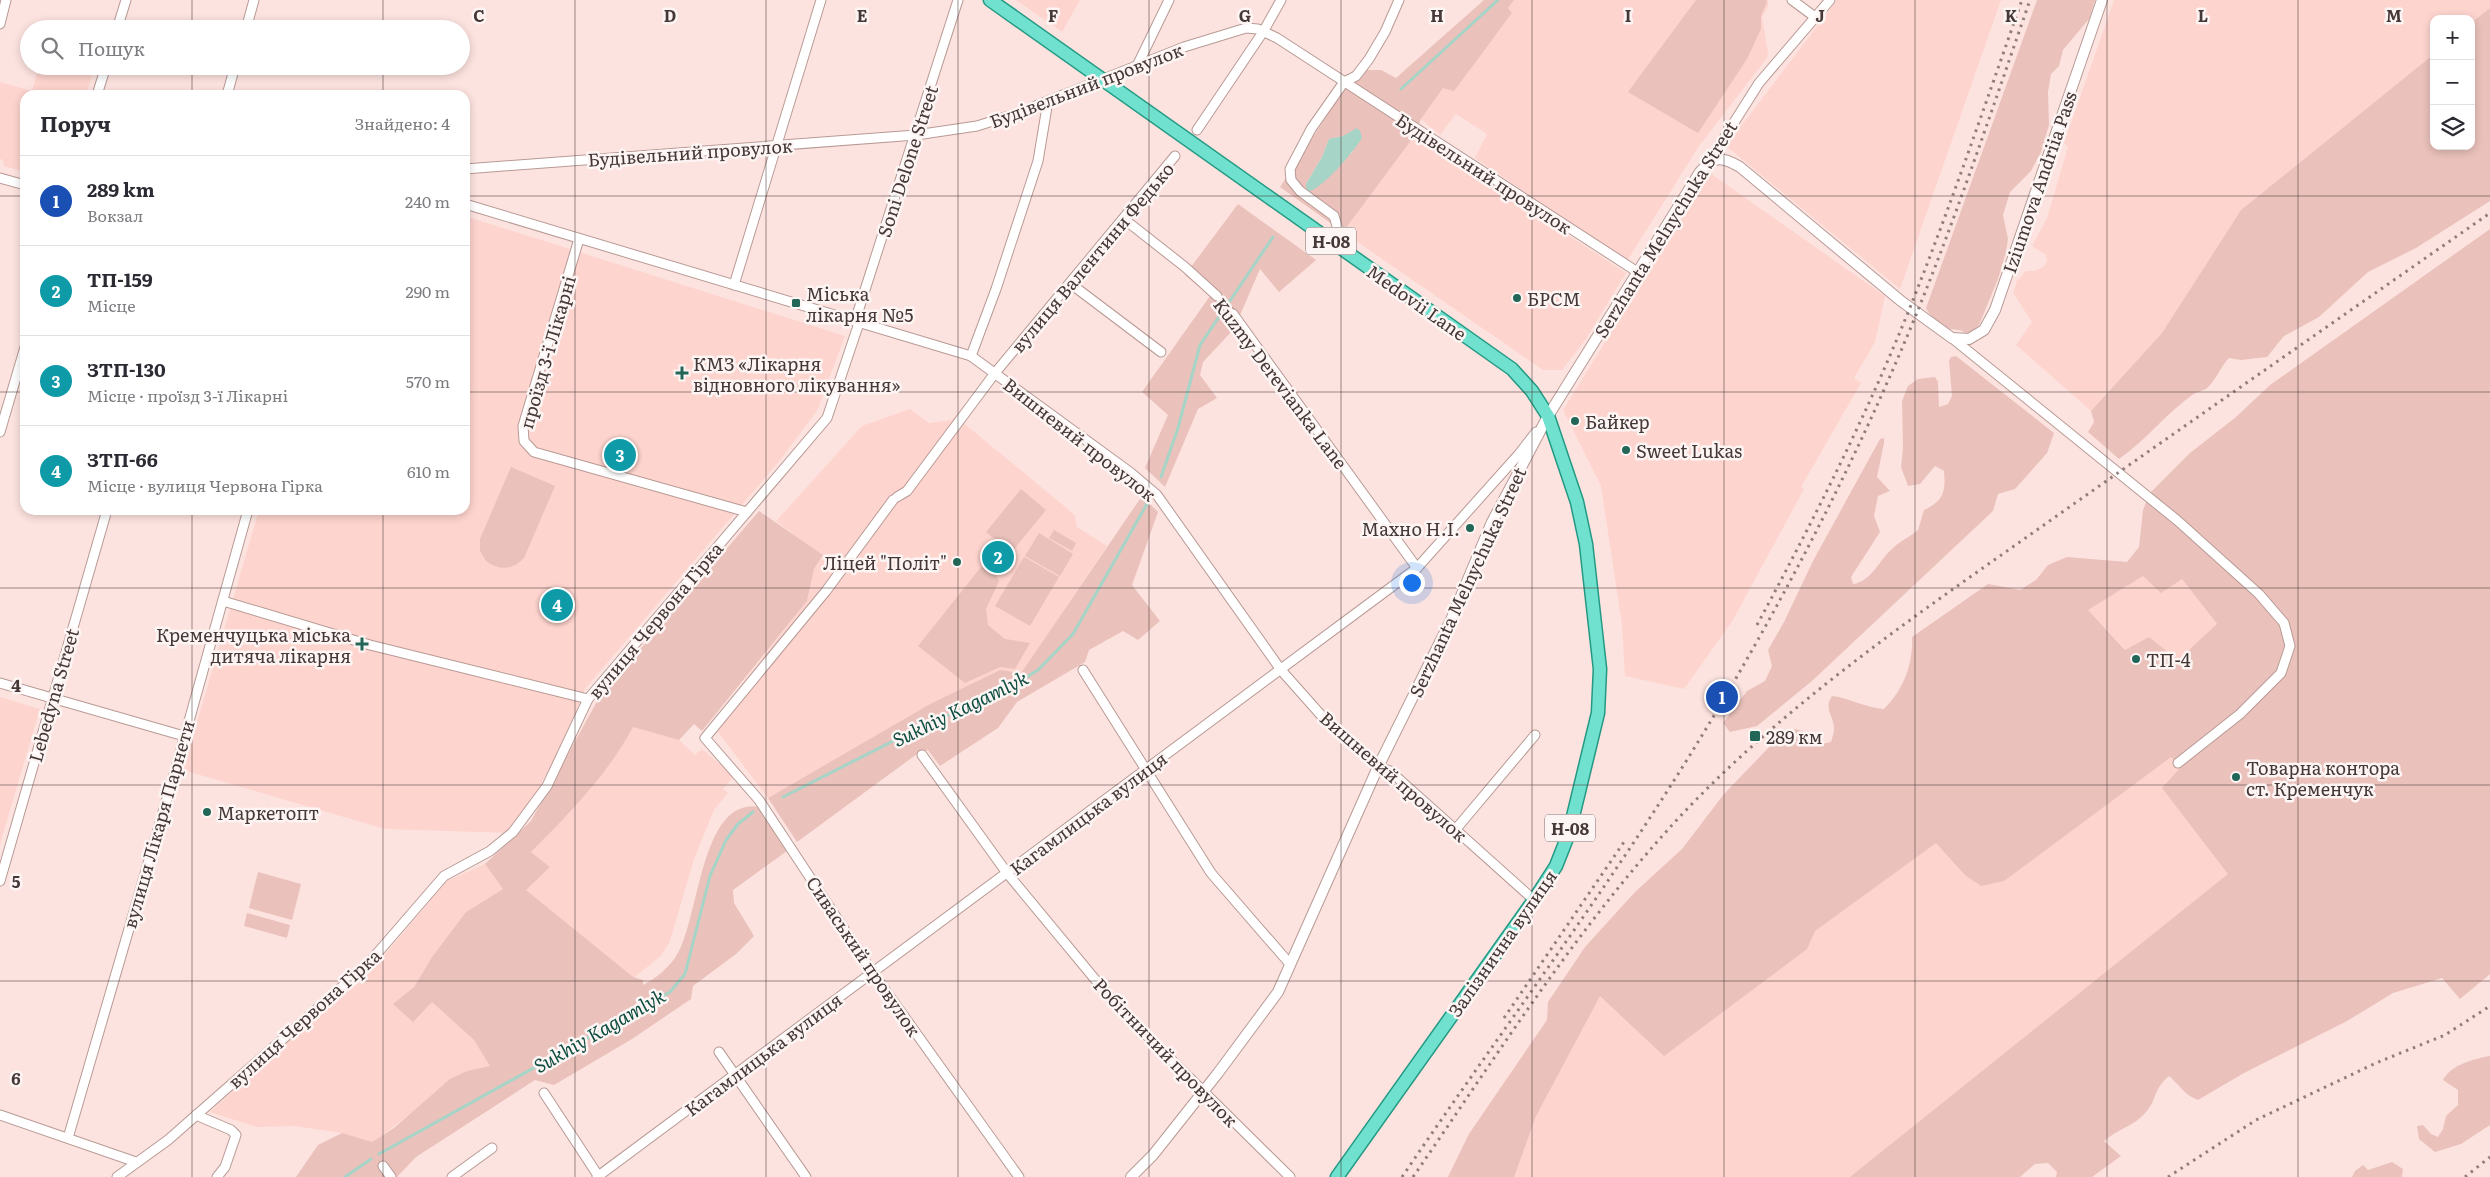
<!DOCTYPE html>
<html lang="uk">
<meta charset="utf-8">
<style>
:root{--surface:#fff;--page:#f7f7f7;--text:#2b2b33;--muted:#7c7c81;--line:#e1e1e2;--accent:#ea580c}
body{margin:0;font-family:Literata,serif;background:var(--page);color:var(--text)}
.controls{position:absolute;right:15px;top:15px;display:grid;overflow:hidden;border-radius:10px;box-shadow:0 2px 8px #0003}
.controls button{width:45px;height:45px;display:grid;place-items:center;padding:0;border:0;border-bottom:1px solid var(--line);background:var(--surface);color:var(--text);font:25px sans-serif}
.you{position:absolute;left:1411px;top:582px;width:18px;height:18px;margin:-12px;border:4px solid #fff;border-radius:50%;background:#1a73e8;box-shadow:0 0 0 8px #1a73e833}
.badge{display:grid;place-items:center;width:32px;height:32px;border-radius:50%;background:var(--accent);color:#fff;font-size:16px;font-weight:700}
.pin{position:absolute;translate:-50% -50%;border:2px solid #fff;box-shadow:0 1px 5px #0006}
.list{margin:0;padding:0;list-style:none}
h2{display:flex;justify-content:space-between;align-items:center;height:65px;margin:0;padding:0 20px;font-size:21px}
h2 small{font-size:16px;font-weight:400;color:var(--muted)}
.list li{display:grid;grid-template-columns:32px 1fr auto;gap:15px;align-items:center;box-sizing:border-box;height:90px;padding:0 20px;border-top:1px solid var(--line)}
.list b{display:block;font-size:19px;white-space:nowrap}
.list p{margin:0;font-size:16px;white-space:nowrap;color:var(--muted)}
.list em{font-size:16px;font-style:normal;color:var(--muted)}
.icon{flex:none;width:28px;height:28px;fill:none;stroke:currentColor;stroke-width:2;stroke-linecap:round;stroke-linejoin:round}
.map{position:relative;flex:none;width:2490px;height:1177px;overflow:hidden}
.search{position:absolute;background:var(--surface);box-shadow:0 2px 8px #0003;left:20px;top:20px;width:450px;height:55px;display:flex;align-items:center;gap:12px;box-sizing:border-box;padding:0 18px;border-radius:28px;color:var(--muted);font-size:19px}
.panel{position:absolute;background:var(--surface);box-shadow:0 2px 8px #0003;left:20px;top:90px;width:450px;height:425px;border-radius:15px}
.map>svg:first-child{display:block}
.built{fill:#fed4ce}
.green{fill:#eac1bb;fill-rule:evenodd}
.water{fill:#a6d4c7}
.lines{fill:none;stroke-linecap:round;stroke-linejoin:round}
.stream{stroke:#a6d4c7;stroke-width:3}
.pedestrian-casing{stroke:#b89a95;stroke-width:9}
.minor-casing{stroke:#b89a95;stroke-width:11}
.tertiary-casing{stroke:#b89a95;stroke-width:12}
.primary-casing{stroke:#239983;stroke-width:15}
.pedestrian{stroke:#fff;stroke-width:6}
.minor{stroke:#fff;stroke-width:9}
.tertiary{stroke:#fff;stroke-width:10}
.primary{stroke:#70e1ce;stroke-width:12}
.rail{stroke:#907e7b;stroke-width:3;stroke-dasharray:2.5 5;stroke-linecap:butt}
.grid{fill:none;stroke:#453836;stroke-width:1;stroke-opacity:0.55}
.poi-dot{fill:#226657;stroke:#fcf5f4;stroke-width:2}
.labels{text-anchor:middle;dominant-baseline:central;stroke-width:5;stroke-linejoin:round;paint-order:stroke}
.shield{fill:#fcf5f4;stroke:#7c716f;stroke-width:1}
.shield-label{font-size:16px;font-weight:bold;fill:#453836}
.street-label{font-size:18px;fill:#453836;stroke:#fcf5f4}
.poi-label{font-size:18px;fill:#453836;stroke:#fcf5f4;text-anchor:start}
.water-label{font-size:19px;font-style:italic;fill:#0c4d40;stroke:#fcf5f4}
.grid-label{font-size:16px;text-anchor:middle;font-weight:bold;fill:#453836;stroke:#fcf5f4;stroke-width:5;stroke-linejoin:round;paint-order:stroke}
</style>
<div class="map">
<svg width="2490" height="1177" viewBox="0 0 2490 1177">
<rect width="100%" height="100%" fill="#fde3df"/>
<!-- built -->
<g class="built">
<polygon points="1016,0 1080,0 1062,32"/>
<polygon points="1514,0 1768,0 1768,7 1762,17 1768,52 1767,58 1699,146 1627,261 1475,158 1487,134 1456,114 1440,135 1421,119 1443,88 1495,36 1512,13 1508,8"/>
<polygon points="1837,0 2001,0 1900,289 1726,146"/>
<polygon points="2114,0 2490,0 2490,8 2471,23 2471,19 2434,19 2434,54 2241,210 2162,333 2091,411 2016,345 2032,322 2013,293 2017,281 2026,271 2034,271 2043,267 2047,261 2046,255 2032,246 2047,218 2068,147 2064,143"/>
<polygon points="39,66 59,66 92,76 86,95 25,95 25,172 4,166 3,160 0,159 0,82 32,91"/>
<polygon points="1415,135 1626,273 1586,339 1562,370 1543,370 1343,232"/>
<polygon points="1710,173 1885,296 1875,342 1854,378 1861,383 1801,487 1804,489 1733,620 1684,689 1625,676 1622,625 1601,486 1563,410"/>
<polygon points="465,216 845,336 817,411 781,459 585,689 566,737 525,814 510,833 385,829 183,770 259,510 465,510"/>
<polygon points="910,409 929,423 952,420 955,416 1075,515 1077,527 1107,546 1021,673 1000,670 930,704 768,798 711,723 807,601 814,569 823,556 776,521 862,426"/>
<polygon points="2143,576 2182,579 2217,625 2178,660 2149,637 2126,650 2088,610"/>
<polygon points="2032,619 2336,866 1929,1177 1448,1177 1469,1134 1547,1020"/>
<polygon points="0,697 40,709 0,844"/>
<polygon points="633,727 679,740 695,755 702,749 734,776 723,789 728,793 714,810 694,859 670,941 661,956 633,978 526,890 550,867 531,852 591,785 625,741"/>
<polygon points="485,864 503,889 466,912 432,957 414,987 394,1004 413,1021 432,1002 474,1040 491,1066 467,1071 372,1143 342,1133 294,1126 257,1127 210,1112 315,1017 365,978 447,881"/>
</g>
<!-- green -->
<g class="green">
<path d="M1484,0H1514L1508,8L1512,13L1454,91L1443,88L1421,119L1415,135L1343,232L1280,187L1342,93L1365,70H1381L1396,78ZM1343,136L1353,152L1306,184L1322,157L1329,139Z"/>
<polygon points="1696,0 1766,0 1767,2 1761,16 1761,29 1747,59 1698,133 1628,92"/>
<path d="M2037,0H2095L2089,19L2063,50L2059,66L2051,74L2048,92L2049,125L2041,152L2031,171L2010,192L2003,215L2008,239L2006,252L1998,279L1979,325L1971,332L1965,333C1961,329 1956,330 1950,329C1942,326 1929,316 1926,308Z"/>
<path d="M2490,8V201L2416,248L2368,272L2319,317L2284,336L2267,357L2241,360L2229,358C2220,367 2216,381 2206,389C2202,391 2196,392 2192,395C2166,414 2146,440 2119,459L2088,432L2094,422L2091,411L2162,333L2241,210L2434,54V146H2471V23Z"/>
<polygon points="1238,204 1316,260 1279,292 1260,269 1234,329 1203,362 1200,375 1217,398 1198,409 1165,487 1145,468 1168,415 1142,392 1210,296 1185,275"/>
<path d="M2490,229V974L2460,999L2442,978L2393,993L2347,1021L2244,1073L2198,1100C2183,1094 2181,1086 2169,1076C2153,1089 2157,1100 2146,1112C2135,1126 2117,1129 2104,1141L2121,1156L2092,1177H2056L2057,1172L2048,1163L2035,1164L2020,1177H1850L2228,874L2162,788L2181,767L2171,757L2004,881L1981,886L1965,875L1936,843L1815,931L1807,949L1664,1056L1600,996L1536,1116L1514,1177H1448L1469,1134L1547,1020L1548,1002L1585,947L1635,892L1682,849L1724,794L1773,743L1795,729L1809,733L1822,744L1831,742C1832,738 1834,733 1834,729C1834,716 1823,709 1832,696C1850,698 1866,708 1884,709C1904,689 1913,664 1912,637L1988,584L2020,590L2036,580L2048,565L2067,557L2127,562L2139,547L2143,510L2150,493L2190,453L2236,417L2270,385ZM2143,576L2161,593L2182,579L2217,624L2178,660L2149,637L2125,650L2088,610Z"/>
<path d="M1956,356L2054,433L2047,453L2015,489L1998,494L1993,511L1812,681L1757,726L1730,732L1723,723L1747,691L1765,681L1772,666L1768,650L1784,622L1813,561L1880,439L1884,438V443L1877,477L1890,491L1878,496L1874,516L1880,532L1851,577L1853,584C1871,582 1880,559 1893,548C1900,541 1910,537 1918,530L1924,510C1943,501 1946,492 1944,471L1935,466L1920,484L1908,486L1901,467L1903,448L1902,401L1908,386L1918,379L1935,377L1938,382L1939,407L1948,404L1952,396L1949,361L1951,357Z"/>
<path d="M511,467L555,486L524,558C513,570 499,571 486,561L480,551V539Z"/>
<polygon points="1021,489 1046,510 1011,553 986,532"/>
<polygon points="1142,496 1158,512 1132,585 1160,621 1138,640 1123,631 1089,650 1085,662 1017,702 998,728 940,766 928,750 917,754 797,842 768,798 930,704 1000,670 1021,673"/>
<path d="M759,511L823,555L814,569L807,601L702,731L694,724L679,740L633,727C608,774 568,815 531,852L550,867L526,890L633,977L643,980V985C655,979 667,969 675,958C700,923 699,798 758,807L787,851L733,890L734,903L754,936L736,954L693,986L691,999L632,1039L554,1085L535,1080L416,1157L397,1177H296L318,1145L342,1133L372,1142L394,1128L450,1079L467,1071L490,1066L474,1040L432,1002L413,1022L393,1004L414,987L432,957L466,912L503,889L485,864L531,821L600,696Z"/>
<polygon points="1054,530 1076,543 1072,551 1049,538"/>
<polygon points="1039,533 1073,554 1060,576 1025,556"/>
<polygon points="1024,557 1059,577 1030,626 995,606"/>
<polygon points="981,567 994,571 999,581 986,609 988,625 1005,639 1030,643 1015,669 1000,667 965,683 918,646"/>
<polygon points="258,872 301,884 292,920 249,908"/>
<polygon points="247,913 290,925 287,938 244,926"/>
<path d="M2490,1056V1125L2461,1144L2435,1152L2419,1139L2417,1126L2423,1125L2431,1134L2438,1137L2443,1129L2446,1116L2458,1105V1090L2443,1080C2451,1065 2473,1059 2490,1056Z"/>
<polygon points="2392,1162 2403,1169 2402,1177 2352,1177 2355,1171 2363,1165 2368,1170"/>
</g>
<!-- water -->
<path class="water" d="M1357,128L1360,131L1362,138C1353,152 1323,189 1307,192L1306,184L1322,157L1329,139L1343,136Z"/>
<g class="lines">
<!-- stream -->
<g class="stream">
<polyline points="1401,89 1498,0"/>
<polyline points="1161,477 1178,428 1200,345 1273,237"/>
<polyline points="783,797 903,736 1014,685 1038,670 1073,634 1148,502"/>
<polyline points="379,1154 670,992 685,974 710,876 726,840 738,824 753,812"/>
<polyline points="345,1177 371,1159"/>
</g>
<defs>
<polyline id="pedestrian" points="1217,296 1233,314"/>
<g id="minor">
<polyline points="1792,0 1815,17"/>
<polyline points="0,24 6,0"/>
<polyline points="117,29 126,0"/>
<polyline points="246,29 254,0"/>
<polyline points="1137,66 1169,0"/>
<polyline points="97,95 106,66"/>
<polyline points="227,95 235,66"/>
<polyline points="1197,130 1263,32 1281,0"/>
<polyline points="1709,162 1759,83 1830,0"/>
<polyline points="465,169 916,135 977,126 1015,114 1184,47 1246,28 1258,29 1277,38 1636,271"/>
<polyline points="0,178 25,185"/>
<polyline points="465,204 971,356 1131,473 1157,495 1281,670 1328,723 1378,767 1390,771 1534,900"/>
<polyline points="1124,219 1185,267 1217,296"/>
<polyline points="579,239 523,426 524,441 534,452 747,512"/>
<polyline points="1337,245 1337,226 1334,216 1300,191 1291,180 1290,169 1311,129 1344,82 1356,76 1369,59 1385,32 1399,0"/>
<polyline points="1071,284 1161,352"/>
<polyline points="734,285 821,0"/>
<polyline points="1233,314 1417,568"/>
<polyline points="855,321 958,0"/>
<polyline points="1952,338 2178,521 2259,594 2284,623 2290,646 2281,673 2240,714 2178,763"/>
<polyline points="971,356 996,289 1038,161 1048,101"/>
<polyline points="0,432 25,347"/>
<polyline points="897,497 907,491 995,373 1175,156"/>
<polyline points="893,500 826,591 705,738 759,800 873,973 1019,1177"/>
<polyline points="223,601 370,645 588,699"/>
<polyline points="1083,670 1211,873 1290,964"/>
<polyline points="0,683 184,736"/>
<polyline points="922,755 1007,873 1118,1007 1290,1177"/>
<polyline points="1456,829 1535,735"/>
<polyline points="0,881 107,510"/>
<polyline points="719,1052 806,1177"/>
<polyline points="544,1093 599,1177"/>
<polyline points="0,1115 136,1162"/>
<polyline points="196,1115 231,1130 236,1135 225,1167 217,1177"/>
<polyline points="68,1138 175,771 248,510"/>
<polyline points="383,1166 391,1177"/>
<polyline points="117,1177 168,1140 342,987 367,965 444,876 490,851 513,832 547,786 588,699 827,418 859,323"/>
<polyline points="452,1177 492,1148"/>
<polyline points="597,1177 1417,568 1519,454 1536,432"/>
</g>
<path id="tertiary" d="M1131,1177L1153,1155L1218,1073L1278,992L1378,767L1451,620L1492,522L1516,477L1548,416L1700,172C1714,156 1721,156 1740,167L1901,301L1952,338L1969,339L1984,330L1995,310L2102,0"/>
<polyline id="primary" points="990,0 1512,369 1532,391 1548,416 1577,502 1586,544 1600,669 1598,713 1569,833 1556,866 1534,900 1337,1177"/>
</defs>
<!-- pedestrian casing -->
<use href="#pedestrian" class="pedestrian-casing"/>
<!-- minor casing -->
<use href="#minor" class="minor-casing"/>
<!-- tertiary casing -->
<use href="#tertiary" class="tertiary-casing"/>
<!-- primary casing -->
<use href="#primary" class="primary-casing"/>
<!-- pedestrian -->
<use href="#pedestrian" class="pedestrian"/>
<!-- minor -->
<use href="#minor" class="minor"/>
<!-- tertiary -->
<use href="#tertiary" class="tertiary"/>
<!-- primary -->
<use href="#primary" class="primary"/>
<!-- rail -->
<g class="rail">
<path d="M1757,625C1813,521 1867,415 1911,305C1951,205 1986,102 2022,0"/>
<polyline points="1504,1018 1624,842"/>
<path d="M1402,1177C1509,1019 1625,867 1722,702C1796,577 1863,445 1918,310C1959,209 1994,104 2030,0"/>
<path d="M1413,1177C1500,1051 1583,918 1689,807C1797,695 1925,609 2051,520C2197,417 2344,315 2490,213"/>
<polyline points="2168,1177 2256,1120 2376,1063 2445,1035 2490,1006"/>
<polyline points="2465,1177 2490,1157"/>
</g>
</g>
<!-- grid -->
<path class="grid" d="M192,0V29M383,0V29M575,0V1177M766,0V1177M958,0V1177M1149,0V1177M1341,0V1177M1532,0V1177M1724,0V1177M1915,0V1177M2107,0V1177M2298,0V1177M192,66V95M383,66V95M0,196H25M465,196H2490M0,392H25M465,392H2490M192,510V1177M383,510V1177M0,588H2490M0,785H2490M0,981H2490"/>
<!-- markers -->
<g class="poi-dot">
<circle cx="1517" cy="298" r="5"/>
<rect x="791" y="298" width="10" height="10" rx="2.5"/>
<path d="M679.5 365.5h5v5h5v5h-5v5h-5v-5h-5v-5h5z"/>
<circle cx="1575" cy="421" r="5"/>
<circle cx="1626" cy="450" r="5"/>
<circle cx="1470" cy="528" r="5"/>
<circle cx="957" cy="562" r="5"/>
<path d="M359.5 636.5h5v5h5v5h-5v5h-5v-5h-5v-5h5z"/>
<circle cx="2136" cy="659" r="5"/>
<rect x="1749" y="730" width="12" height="12" rx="2.5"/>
<circle cx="2236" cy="777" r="5"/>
<circle cx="207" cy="812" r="5"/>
</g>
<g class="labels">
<!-- shield labels -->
<g class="shield">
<rect x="1306" y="227.5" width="50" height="27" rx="4"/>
<rect x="1545" y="814.5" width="50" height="27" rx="4"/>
</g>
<g class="shield-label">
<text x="1331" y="241">Н-08</text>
<text x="1570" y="828">Н-08</text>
</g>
<!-- street labels -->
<g class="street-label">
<text transform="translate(1086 85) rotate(-21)">Будівельний провулок</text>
<text transform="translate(690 152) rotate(-4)">Будівельний провулок</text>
<text transform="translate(907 161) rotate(-72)">Soni Delone Street</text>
<text transform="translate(1484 173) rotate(33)">Будівельний провулок</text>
<text transform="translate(2039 182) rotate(-71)">Iziumova Andriia Pass</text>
<text transform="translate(1665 229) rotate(-58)">Serzhanta Melnychuka Street</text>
<text transform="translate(1092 257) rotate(-50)">вулиця Валентини Федько</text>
<text transform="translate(1417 302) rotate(35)">Medovii Lane</text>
<text transform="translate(547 352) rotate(-74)">проїзд 3-ї Лікарні</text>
<text transform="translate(1281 383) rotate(53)">Kuzmy Derevianka Lane</text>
<text transform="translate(1080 439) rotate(38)">Вишневий провулок</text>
<text transform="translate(1467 582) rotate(-65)">Serzhanta Melnychuka Street</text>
<text transform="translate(655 620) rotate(-50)">вулиця Червона Гірка</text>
<text transform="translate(53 695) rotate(-74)">Lebedyna Street</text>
<text transform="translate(1394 776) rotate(41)">Вишневий провулок</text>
<text transform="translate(1088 813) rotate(-37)">Кагамлицька вулиця</text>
<text transform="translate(158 824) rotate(-74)">вулиця Лікаря Парнети</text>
<text transform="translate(1502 943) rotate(-55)">Залізнична вулиця</text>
<text transform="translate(864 956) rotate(56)">Сиваський провулок</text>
<text transform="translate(304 1018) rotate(-42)">вулиця Червона Гірка</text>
<text transform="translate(1166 1052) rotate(46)">Робітничий провулок</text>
<text transform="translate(763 1054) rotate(-37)">Кагамлицька вулиця</text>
</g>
<!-- poi labels -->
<g class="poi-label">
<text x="806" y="293">Міська<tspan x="806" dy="21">лікарня №5</tspan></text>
<text x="1527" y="298">БРСМ</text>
<text x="693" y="363">КМЗ «Лікарня<tspan x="693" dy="21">відновного лікування»</tspan></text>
<text x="1585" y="421">Байкер</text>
<text x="1636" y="450">Sweet Lukas</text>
<text x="1460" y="528" text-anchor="end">Махно Н.І.</text>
<text x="947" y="562" text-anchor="end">Ліцей "Політ"</text>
<text x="351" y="634" text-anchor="end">Кременчуцька міська<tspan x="351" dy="21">дитяча лікарня</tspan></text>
<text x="2146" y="659">ТП-4</text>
<text x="1766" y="736">289 км</text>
<text x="2246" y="767">Товарна контора<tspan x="2246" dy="21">ст. Кременчук</tspan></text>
<text x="217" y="812">Маркетопт</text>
</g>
<!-- water labels -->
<g class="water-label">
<text transform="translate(960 708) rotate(-26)">Sukhiy Kagamlyk</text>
<text transform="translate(599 1030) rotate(-30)">Sukhiy Kagamlyk</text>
</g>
</g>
<g class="grid-label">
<text x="479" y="22">C</text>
<text x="670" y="22">D</text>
<text x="862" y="22">E</text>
<text x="1053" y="22">F</text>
<text x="1245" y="22">G</text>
<text x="1437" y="22">H</text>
<text x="1628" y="22">I</text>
<text x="1820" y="22">J</text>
<text x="2011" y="22">K</text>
<text x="2203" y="22">L</text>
<text x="2394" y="22">M</text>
<text x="16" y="692">4</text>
<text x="16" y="888">5</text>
<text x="16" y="1085">6</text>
</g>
</svg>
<div class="controls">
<button>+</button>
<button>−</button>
<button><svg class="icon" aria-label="layers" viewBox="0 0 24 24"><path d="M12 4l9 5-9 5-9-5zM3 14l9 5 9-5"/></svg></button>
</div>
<div class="you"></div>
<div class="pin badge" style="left:1722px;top:697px;background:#1a4fb4">1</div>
<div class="pin badge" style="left:998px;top:557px;background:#0f9aa8">2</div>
<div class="pin badge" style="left:620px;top:455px;background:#0f9aa8">3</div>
<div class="pin badge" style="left:557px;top:605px;background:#0f9aa8">4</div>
<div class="search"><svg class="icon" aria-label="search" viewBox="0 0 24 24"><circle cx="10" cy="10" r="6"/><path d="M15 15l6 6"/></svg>Пошук</div>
<section class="panel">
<h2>Поруч<small>Знайдено: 4</small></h2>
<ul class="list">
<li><span class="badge" style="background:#1a4fb4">1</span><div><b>289 km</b><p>Вокзал</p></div><em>240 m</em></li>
<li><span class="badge" style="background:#0f9aa8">2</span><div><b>ТП-159</b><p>Місце</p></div><em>290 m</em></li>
<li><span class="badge" style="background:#0f9aa8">3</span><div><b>ЗТП-130</b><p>Місце · проїзд 3-ї Лікарні</p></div><em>570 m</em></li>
<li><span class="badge" style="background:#0f9aa8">4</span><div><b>ЗТП-66</b><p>Місце · вулиця Червона Гірка</p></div><em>610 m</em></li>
</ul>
</section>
</div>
